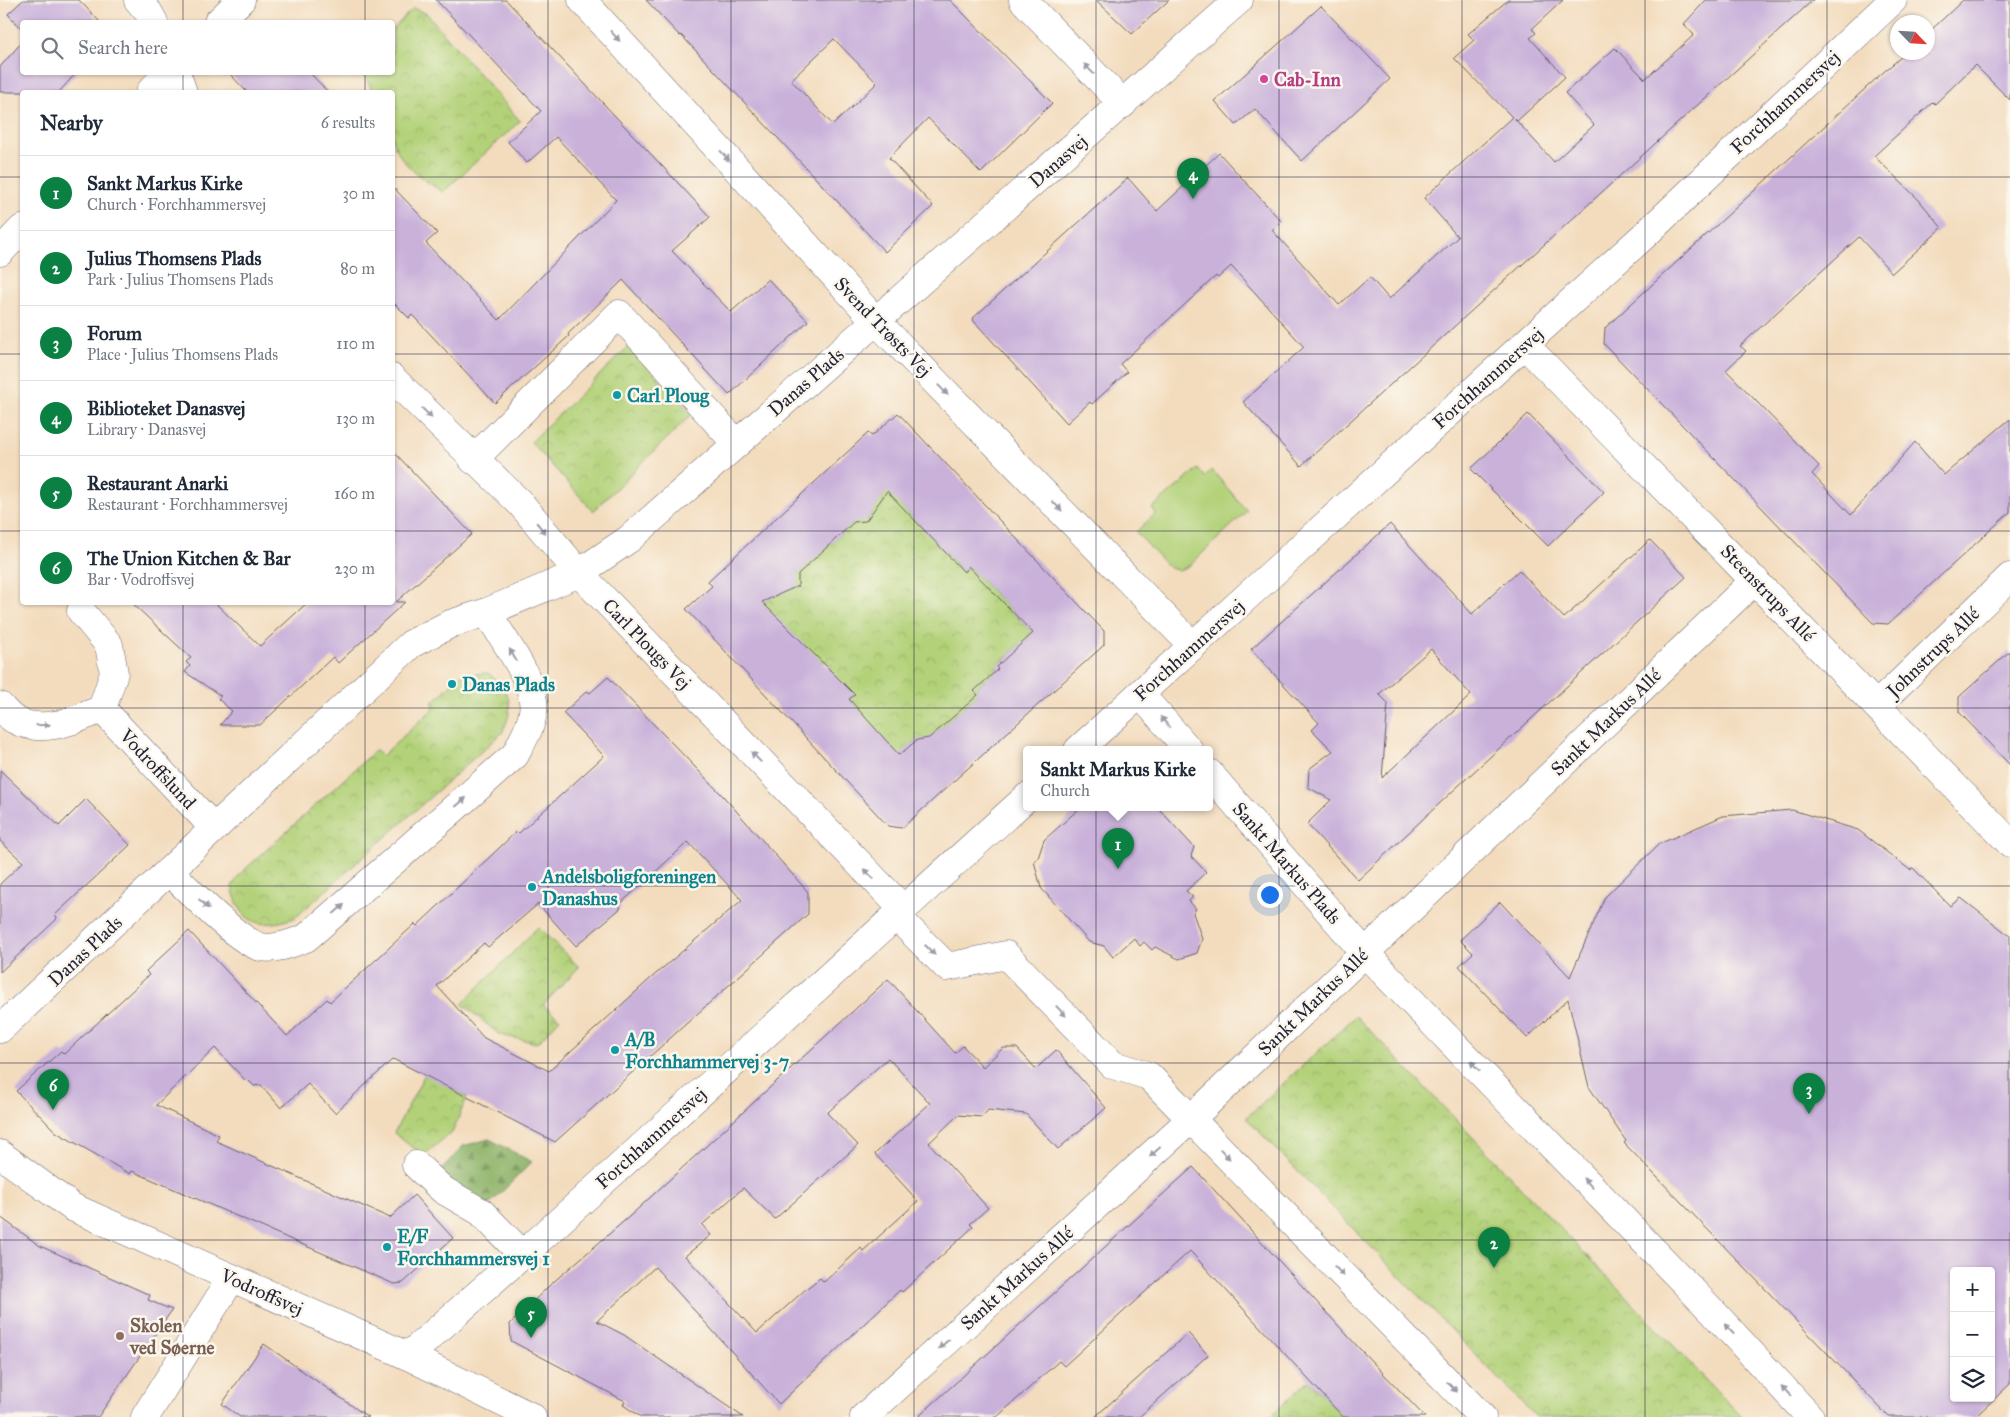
<!DOCTYPE html>
<meta charset="utf-8">
<style>
:root{--surface:#fff;--page:#f6f6f7;--text:#1f2937;--muted:#747a83;--line:#e0e1e3;--accent:#0b8043}
body{margin:0;font-family:"IM FELL Great Primer",serif;background:var(--page);color:var(--text)}
.controls{position:absolute;right:15px;bottom:15px;display:grid;overflow:hidden;border-radius:5px;box-shadow:0 1px 4px #0004}
.controls button{width:45px;height:45px;display:grid;place-items:center;padding:0;border:0;border-bottom:1px solid var(--line);background:var(--surface);color:var(--text);font:25px sans-serif}
.compass{position:absolute;left:1890px;top:15px;width:45px;height:45px;border-radius:50%;background:var(--surface);box-shadow:0 1px 4px #0004;rotate:115deg}
.you{position:absolute;left:1269px;top:894px;width:18px;height:18px;margin:-12px;border:4px solid #fff;border-radius:50%;background:#1a73e8;box-shadow:0 0 0 8px #1a73e833}
.badge{display:grid;place-items:center;width:32px;height:32px;border-radius:50%;background:var(--accent);color:#fff;font-size:16px;font-weight:700}
.pin{position:absolute;translate:-50% -41px;filter:drop-shadow(0 1px 2px #0008)}
.pin::after{content:'';position:absolute;top:26px;width:18px;height:15px;background:inherit;clip-path:polygon(0 0,100% 0,50% 100%)}
.popup{position:absolute;left:1023px;top:746px;width:190px;height:65px;box-sizing:border-box;display:grid;place-content:center;border-radius:5px;background:var(--surface);filter:drop-shadow(0 1px 4px #0005);font-size:16px;white-space:nowrap;color:var(--muted)}
.popup b{font-size:19px;color:var(--text)}
.popup::after{content:'';position:absolute;left:50%;top:100%;margin-left:-10px;border:10px solid transparent;border-top-color:var(--surface)}
.list{margin:0;padding:0;list-style:none}
h2{display:flex;justify-content:space-between;align-items:center;height:65px;margin:0;padding:0 20px;font-size:21px}
h2 small{font-size:16px;font-weight:400;color:var(--muted)}
.list li{display:grid;grid-template-columns:32px 1fr auto;gap:15px;align-items:center;box-sizing:border-box;height:75px;padding:0 20px;border-top:1px solid var(--line)}
.list b{display:block;font-size:19px;white-space:nowrap}
.list p{margin:0;font-size:16px;white-space:nowrap;color:var(--muted)}
.list em{font-size:16px;font-style:normal;color:var(--muted)}
.icon{flex:none;width:28px;height:28px;fill:none;stroke:currentColor;stroke-width:2;stroke-linecap:round;stroke-linejoin:round}
.map{position:relative;flex:none;width:2010px;height:1417px;overflow:hidden}
.search{position:absolute;background:var(--surface);box-shadow:0 1px 4px #0004;left:20px;top:20px;width:375px;height:55px;display:flex;align-items:center;gap:12px;box-sizing:border-box;padding:0 18px;border-radius:5px;color:var(--muted);font-size:19px}
.panel{position:absolute;background:var(--surface);box-shadow:0 1px 4px #0004;left:20px;top:90px;width:375px;height:515px;border-radius:5px}
.map>svg:first-child{display:block}
.grass{fill:#b2d178;stroke:#6a7a5a}
.forest{fill:url(#forest-firs);stroke:#586a52}
.park{fill:url(#park-crowns);stroke:#6a7a5a}
.building{fill:#c9b1da;fill-rule:evenodd}
.lines{fill:none;stroke-linecap:round;stroke-linejoin:round}
.minor-casing{stroke:#6b6368;stroke-width:29}
.minor{stroke:#fff;stroke-width:28}
.oneway{fill:#9c9ca7}
.grid{fill:none;stroke:#22223b;stroke-width:1;stroke-opacity:0.55}
.hotel-dot{fill:#d1479c;stroke:#fbf7ec;stroke-width:2}
.culture-dot{fill:#0f9aa8;stroke:#fbf7ec;stroke-width:2}
.education-dot{fill:#8d6e63;stroke:#fbf7ec;stroke-width:2}
.labels{text-anchor:middle;dominant-baseline:central;stroke-width:5;stroke-linejoin:round;paint-order:stroke}
.hotel-label{font-size:19px;font-weight:bold;fill:#b23c85;stroke:#fbf7ec;text-anchor:start}
.street-label{font-size:19px;fill:#22223b;stroke:#fbf7ec}
.culture-label{font-size:19px;font-weight:bold;fill:#0d838f;stroke:#fbf7ec;text-anchor:start}
.education-label{font-size:19px;font-weight:bold;fill:#785e54;stroke:#fbf7ec;text-anchor:start}
</style>
<div class="map">
<svg width="2010" height="1417" viewBox="0 0 2010 1417">
<defs>
<pattern id="forest-firs" width="22" height="20" patternUnits="userSpaceOnUse" patternTransform="scale(1.25)"><rect width="22" height="20" fill="#8db368"/><path d="M5 1l3.5 6h-7zM16 11l3.5 6h-7z" fill="#739157"/></pattern>
<pattern id="park-crowns" width="20" height="18" patternUnits="userSpaceOnUse" patternTransform="scale(1.25)"><rect width="20" height="18" fill="#b2d178"/><path d="M2 6a3 3 0 1 1 6 0M12 15a3 3 0 1 1 6 0" fill="none" stroke="#99b369"/></pattern>
</defs>
<rect width="100%" height="100%" fill="#fbf7ec"/>
<filter id="ink" filterUnits="userSpaceOnUse"><feTurbulence type="fractalNoise" baseFrequency=".02" numOctaves="2"/><feDisplacementMap in="SourceGraphic" scale="10" xChannelSelector="R" yChannelSelector="G"/><feConvolveMatrix kernelMatrix="1 2 1 2 8 2 1 2 1" color-interpolation-filters="sRGB"/></filter>
<filter id="wash" filterUnits="userSpaceOnUse"><feTurbulence type="fractalNoise" baseFrequency=".0096" numOctaves="4" result="noise"/><feDisplacementMap in="SourceGraphic" scale="20" xChannelSelector="R" yChannelSelector="G"/><feGaussianBlur stdDeviation="1.12" result="paint"/><feColorMatrix in="noise" values="0 0 0 0 0 0 0 0 0 0 0 0 0 0 0 0 0 1.4 0 .05"/><feComposite in="paint" operator="in"/></filter>
<g filter="url(#wash)">
<rect width="100%" height="100%" fill="#f3dcbd"/>
<!-- grass -->
<polygon class="grass" points="1198,469 1205,477 1212,470 1247,511 1190,565 1179,571 1168,567 1136,532 1156,513 1152,508"/>
<!-- forest -->
<polygon class="forest" points="489,1139 532,1162 488,1206 435,1177 463,1146"/>
<!-- park -->
<g class="park">
<path d="M413,8L427,14L520,121L443,192C423,180 399,164 393,140C389,126 392,107 392,92H373L363,73L392,72L393,29Z"/>
<polygon points="629,346 692,414 593,511 531,442"/>
<polygon points="889,484 898,502 964,572 968,566 1031,631 1034,631 1033,640 1014,650 996,666 998,669 974,690 978,695 926,741 917,740 912,744 906,766 849,699 854,696 830,672 831,666 827,661 820,662 760,602 767,596 771,599 783,588 795,587 798,583 796,575 856,520 867,520"/>
<path d="M488,673C512,693 515,706 502,733L295,918C259,929 241,926 232,886L241,873L376,750L382,756L435,707L432,703L461,675Z"/>
<polygon points="538,927 579,967 543,1005 560,1019 537,1043 500,1035 462,1004"/>
<polygon points="1356,1016 1742,1417 1536,1417 1246,1118"/>
<polygon points="425,1074 467,1097 453,1131 423,1156 394,1133"/>
<polygon points="1309,1381 1344,1417 1270,1417 1307,1382"/>
</g>
<g id="blocks">
<!-- building -->
<g class="building">
<polygon points="23,0 79,0 100,22 22,22 22,29 8,14"/>
<polygon points="436,0 506,0 710,217 672,251 731,312 768,279 808,321 729,395 623,280 568,334 569,336 495,403 416,319 412,315 409,318 392,301 392,186 437,233 426,243 499,320 616,200 556,137 527,163 508,142 541,111"/>
<path d="M646,0H950L1052,103L981,173L928,118L889,158L933,206L885,252L681,35L680,36ZM834,39L877,83L833,125L791,80Z"/>
<polygon points="1096,0 1169,0 1132,34"/>
<polygon points="1508,0 1563,0 1532,29 1536,33 1530,38 1565,77 1517,121 1514,118 1554,162 1594,125 1565,93 1615,48 1645,79 1694,35 1684,24 1706,0 1813,0 1301,466 1243,402 1304,347 1231,266 1218,278 1216,276 1120,364 1127,372 1092,404 1090,402 1067,423 972,319 1128,178 1157,211 1219,153 1281,221 1272,230 1339,305 1370,277 1389,299 1458,237 1424,198 1512,117 1454,58 1474,40 1468,34"/>
<polygon points="1963,0 2010,0 2010,100 1975,65 1935,104 1933,102 1874,156 1919,200 1942,228 1892,273 1859,237 1740,346 1746,351 1726,370 1819,466 1812,474 1851,515 1915,442 1944,475 2010,419 2010,512 1888,624 1873,623 1604,344 1605,328 1879,76 1907,52 1928,52 1928,33"/>
<polygon points="1321,6 1390,79 1302,161 1255,109 1236,125 1215,101"/>
<polygon points="22,42 22,72 77,72 59,92 0,92 0,67"/>
<polygon points="228,72 309,72 328,92 247,92"/>
<path d="M898,413L1104,631V645L902,828L888,826L686,609L712,586L708,581L868,433L872,436ZM887,491L964,572L968,566L1033,633L996,667L998,669L974,691L978,695L929,738L917,740L899,755L849,699L855,695L762,602L798,586V574L854,522L866,521Z"/>
<polygon points="1528,414 1604,492 1548,546 1471,469"/>
<polygon points="392,450 472,534 396,602 405,602 338,663 333,657 260,725 220,725 232,711 218,699 221,696 185,672 190,666 186,662 191,658 131,602 214,602 260,646 308,602 392,602"/>
<path d="M1390,524L1472,614L1519,570L1564,618L1650,540L1686,577L1455,789L1358,880L1307,824L1331,800L1308,787L1309,769L1333,751L1312,730L1319,723L1251,649ZM1431,649L1471,695L1382,778L1388,703L1379,694Z"/>
<polygon points="2010,651 2010,765 1959,712 1959,697"/>
<path d="M608,677L723,796L808,892V914L555,1142L393,1059L335,1113L308,1084L281,1108L261,1085L254,1086L247,1079L245,1080L215,1048L156,1105L219,1135L216,1141L390,1218L414,1195L453,1238L403,1283L394,1284L132,1171L130,1174L56,1132L16,1091L61,1051L64,1054L149,975L146,971L189,931L287,1036L327,999L330,1002L415,924L417,926L517,831L519,833L604,756L563,713L587,691L590,693ZM688,842L742,900L650,979L549,1071L484,1038L437,986L484,943L488,947L538,904L576,946L621,908L619,905Z"/>
<polygon points="0,770 59,826 86,799 130,845 55,915 57,917 56,920 0,972 0,884 23,862 0,841"/>
<polygon points="1080,808 1158,808 1194,847 1191,856 1206,872 1186,891 1193,897 1189,901 1196,909 1193,913 1202,939 1197,953 1179,959 1155,947 1152,950 1144,942 1140,946 1134,938 1113,957 1104,946 1089,942 1041,888 1034,861 1038,858 1044,840"/>
<path d="M1792,810L1858,830L1910,870L1913,868L1950,906L1961,898L2010,936V1384L1975,1417H1889L1624,1143L1626,1141L1589,1087L1568,999L1527,1038L1459,966L1473,953L1460,940L1500,902L1570,977L1605,897L1659,844L1723,816ZM1954,1271H1991V1398H1954Z"/>
<path d="M888,979L955,1053L963,1046L983,1067L1003,1048H1017L1036,1069L1056,1050L1106,1108L1058,1149L1026,1114L988,1110L982,1117L958,1115L929,1143L988,1208L970,1224L973,1227L902,1292L900,1290L779,1404L655,1267L597,1321L624,1335L743,1417H641L623,1405L625,1401L511,1341L510,1324L551,1284L630,1216ZM888,1058L930,1103L875,1154L918,1201L863,1251L861,1248L824,1282L820,1278L807,1288L757,1333L685,1256L711,1235L702,1225L743,1188L775,1219L858,1145L827,1113Z"/>
<polygon points="1193,1167 1358,1347 1425,1417 1343,1417 1190,1251 1064,1366 1059,1361 997,1417 918,1417"/>
<polygon points="0,1217 40,1246 150,1295 148,1300 172,1310 98,1417 0,1417"/>
<polygon points="1188,1333 1208,1355 1139,1417 1095,1417"/>
<polygon points="264,1344 368,1417 240,1417 222,1404"/>
</g>
</g>
</g>
<g filter="url(#ink)">
<use href="#blocks" fill-opacity="0" stroke="#6b6368" stroke-width="1"/>
<g class="lines">
<defs>
<g id="minor">
<polyline points="138,0 149,13 154,22"/>
<polyline points="582,0 876,321 1193,646"/>
<polyline points="1023,0 1123,104"/>
<polyline points="218,22 241,0"/>
<polyline points="176,72 183,92"/>
<polyline points="150,92 169,72"/>
<polyline points="0,252 22,229"/>
<polyline points="1525,345 2010,843"/>
<polyline points="392,378 521,504 579,573 903,909"/>
<polyline points="473,460 619,314 736,443"/>
<polyline points="81,611 109,645 114,673 102,709"/>
<polyline points="1140,694 1189,750"/>
<polyline points="1877,705 2010,577"/>
<path d="M0,706C4,710 9,717 15,720C43,735 75,720 102,709"/>
<polyline points="102,709 214,828"/>
<polyline points="1078,750 1648,232 1893,0"/>
<polyline points="1209,773 1365,953 1713,1312 1810,1417"/>
<path d="M169,871C188,889 238,942 261,947C277,950 292,943 306,938L515,755C522,741 531,728 533,712C538,683 501,637 487,612"/>
<polyline points="896,916 947,967 1006,955 1113,1065 1149,1076 1482,1417"/>
<polyline points="0,1029 411,644 450,624 487,612 579,573 629,539 1239,0"/>
<polyline points="0,1154 72,1207 408,1356 532,1417"/>
<polyline points="416,1165 443,1190 481,1212 523,1255"/>
<polyline points="408,1356 530,1248 1027,797"/>
<polyline points="145,1417 231,1279"/>
<polyline points="864,1417 1191,1119 1755,580"/>
</g>
</defs>
<!-- minor casing -->
<use href="#minor" class="minor-casing"/>
<!-- minor -->
<use href="#minor" class="minor"/>
</g>
<!-- one-way arrows -->
<defs><path id="oneway-solid" d="M-6-.8H1V-3.2L6.5 0L1 3.2V.8H-6Z" transform="scale(1.25)"/></defs>
<g class="oneway">
<use href="#oneway-solid" transform="translate(615 36) rotate(48)"/>
<use href="#oneway-solid" transform="translate(1089 69) rotate(-134)"/>
<use href="#oneway-solid" transform="translate(725 156) rotate(48)"/>
<use href="#oneway-solid" transform="translate(943 390) rotate(46)"/>
<use href="#oneway-solid" transform="translate(427 413) rotate(45)"/>
<use href="#oneway-solid" transform="translate(1057 506) rotate(46)"/>
<use href="#oneway-solid" transform="translate(541 528) rotate(50)"/>
<use href="#oneway-solid" transform="translate(513 655) rotate(-121)"/>
<use href="#oneway-solid" transform="translate(1165 722) rotate(-131)"/>
<use href="#oneway-solid" transform="translate(43 725) rotate(-1)"/>
<use href="#oneway-solid" transform="translate(756 757) rotate(-134)"/>
<use href="#oneway-solid" transform="translate(461 802) rotate(-41)"/>
<use href="#oneway-solid" transform="translate(869 874) rotate(-134)"/>
<use href="#oneway-solid" transform="translate(204 904) rotate(43)"/>
<use href="#oneway-solid" transform="translate(339 909) rotate(-41)"/>
<use href="#oneway-solid" transform="translate(930 950) rotate(45)"/>
<use href="#oneway-solid" transform="translate(1061 1011) rotate(46)"/>
<use href="#oneway-solid" transform="translate(1475 1066) rotate(-134)"/>
<use href="#oneway-solid" transform="translate(1155 1152) rotate(138)"/>
<use href="#oneway-solid" transform="translate(1225 1154) rotate(46)"/>
<use href="#oneway-solid" transform="translate(1588 1183) rotate(-134)"/>
<use href="#oneway-solid" transform="translate(1339 1271) rotate(46)"/>
<use href="#oneway-solid" transform="translate(1729 1329) rotate(-133)"/>
<use href="#oneway-solid" transform="translate(944 1344) rotate(138)"/>
<use href="#oneway-solid" transform="translate(1452 1387) rotate(45)"/>
<use href="#oneway-solid" transform="translate(1786 1391) rotate(-133)"/>
</g>
</g>
<!-- grid -->
<path class="grid" d="M183,0V22M365,0V22M548,0V1417M731,0V1417M914,0V1417M1096,0V1417M1279,0V1417M1462,0V1417M1645,0V1417M1827,0V1417M183,72V92M365,72V92M0,177H22M392,177H2010M0,354H22M392,354H2010M0,531H22M392,531H2010M183,602V1417M365,602V1417M0,708H2010M0,886H2010M0,1063H2010M0,1240H2010"/>
<!-- markers -->
<circle class="hotel-dot" cx="1264" cy="79" r="5"/>
<g class="culture-dot">
<circle cx="617" cy="395" r="5"/>
<circle cx="452" cy="684" r="5"/>
<circle cx="532" cy="887" r="5"/>
<circle cx="615" cy="1050" r="5"/>
<circle cx="387" cy="1247" r="5"/>
</g>
<circle class="education-dot" cx="120" cy="1336" r="5"/>
<g class="labels">
<!-- hotel labels -->
<g class="hotel-label">
<text x="1274" y="79">Cab-Inn</text>
</g>
<!-- street labels -->
<g class="street-label">
<text transform="translate(1785 102) rotate(-43)">Forchhammersvej</text>
<text transform="translate(1058 161) rotate(-41)">Danasvej</text>
<text transform="translate(883 327) rotate(46)">Svend Trøsts Vej</text>
<text transform="translate(1488 378) rotate(-42)">Forchhammersvej</text>
<text transform="translate(806 382) rotate(-41)">Danas Plads</text>
<text transform="translate(1768 593) rotate(46)">Steenstrups Allé</text>
<text transform="translate(647 644) rotate(46)">Carl Plougs Vej</text>
<text transform="translate(1189 650) rotate(-42)">Forchhammersvej</text>
<text transform="translate(1933 652) rotate(-44)">Johnstrups Allé</text>
<text transform="translate(1606 722) rotate(-44)">Sankt Markus Allé</text>
<text transform="translate(158 769) rotate(47)">Vodroffslund</text>
<text transform="translate(1287 863) rotate(49)">Sankt Markus Plads</text>
<text transform="translate(85 951) rotate(-43)">Danas Plads</text>
<text transform="translate(1313 1002) rotate(-44)">Sankt Markus Allé</text>
<text transform="translate(651 1138) rotate(-42)">Forchhammersvej</text>
<text transform="translate(1017 1278) rotate(-42)">Sankt Markus Allé</text>
<text transform="translate(262 1292) rotate(24)">Vodroffsvej</text>
</g>
<!-- culture labels -->
<g class="culture-label">
<text x="627" y="395">Carl Ploug</text>
<text x="462" y="684">Danas Plads</text>
<text x="542" y="876">Andelsboligforeningen<tspan x="542" dy="22">Danashus</tspan></text>
<text x="625" y="1039">A/B<tspan x="625" dy="22">Forchhammervej 3-7</tspan></text>
<text x="397" y="1236">E/F<tspan x="397" dy="22">Forchhammersvej 1</tspan></text>
</g>
<!-- education labels -->
<g class="education-label">
<text x="130" y="1325">Skolen<tspan x="130" dy="22">ved Søerne</tspan></text>
</g>
</g>
</svg>
<div class="controls">
<button>+</button>
<button>−</button>
<button><svg class="icon" aria-label="layers" viewBox="0 0 24 24"><path d="M12 4l9 5-9 5-9-5zM3 14l9 5 9-5"/></svg></button>
</div>
<svg class="compass" viewBox="-18 -18 36 36"><path d="M0-13l5 13h-10z" fill="#e53935"/><path d="M0 13l5-13h-10z" fill="#747a83"/></svg>
<div class="you"></div>
<div class="pin badge" style="left:1118px;top:869px">1</div>
<div class="popup"><b>Sankt Markus Kirke</b>Church</div>
<div class="pin badge" style="left:1494px;top:1268px">2</div>
<div class="pin badge" style="left:1809px;top:1114px">3</div>
<div class="pin badge" style="left:1193px;top:199px">4</div>
<div class="pin badge" style="left:531px;top:1338px">5</div>
<div class="pin badge" style="left:53px;top:1110px">6</div>
<div class="search"><svg class="icon" aria-label="search" viewBox="0 0 24 24"><circle cx="10" cy="10" r="6"/><path d="M15 15l6 6"/></svg>Search here</div>
<section class="panel">
<h2>Nearby<small>6 results</small></h2>
<ul class="list">
<li><span class="badge">1</span><div><b>Sankt Markus Kirke</b><p>Church · Forchhammersvej</p></div><em>30 m</em></li>
<li><span class="badge">2</span><div><b>Julius Thomsens Plads</b><p>Park · Julius Thomsens Plads</p></div><em>80 m</em></li>
<li><span class="badge">3</span><div><b>Forum</b><p>Place · Julius Thomsens Plads</p></div><em>110 m</em></li>
<li><span class="badge">4</span><div><b>Biblioteket Danasvej</b><p>Library · Danasvej</p></div><em>130 m</em></li>
<li><span class="badge">5</span><div><b>Restaurant Anarki</b><p>Restaurant · Forchhammersvej</p></div><em>160 m</em></li>
<li><span class="badge">6</span><div><b>The Union Kitchen &amp; Bar</b><p>Bar · Vodroffsvej</p></div><em>230 m</em></li>
</ul>
</section>
</div>
